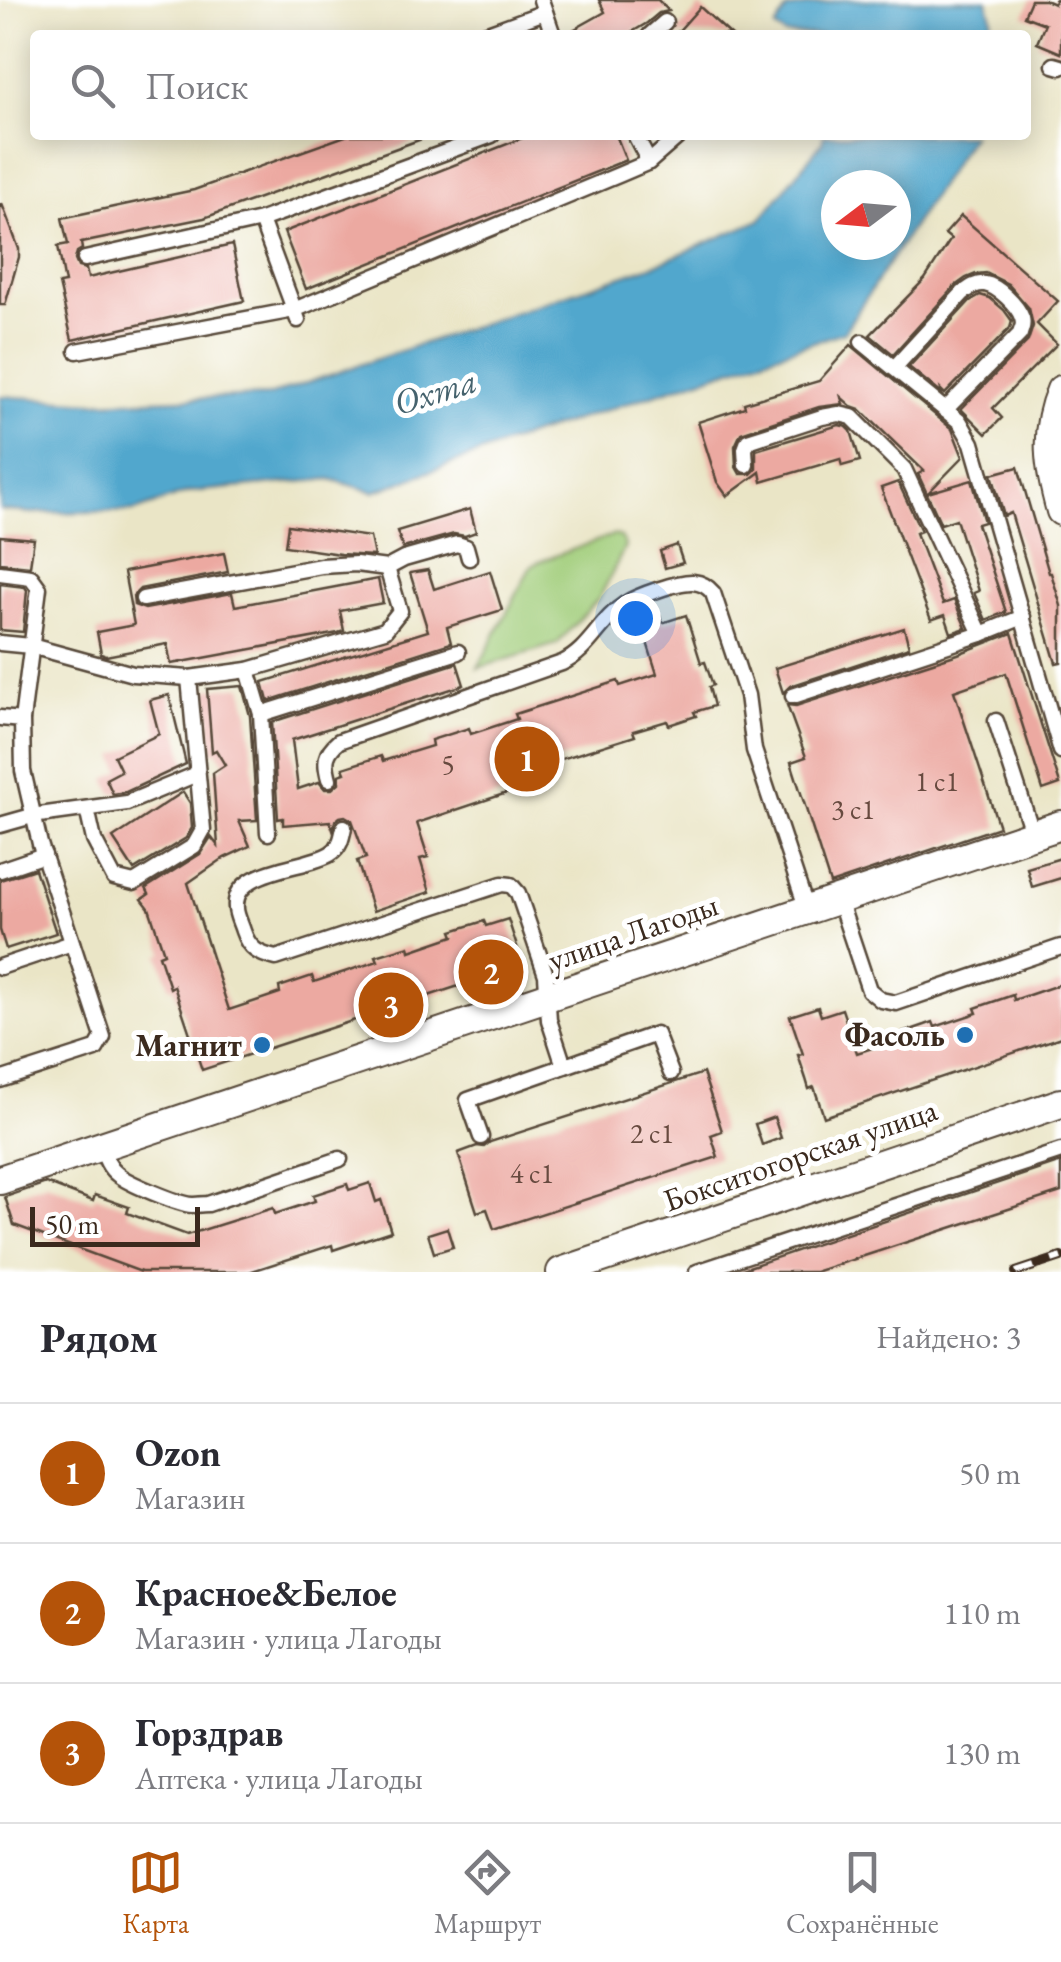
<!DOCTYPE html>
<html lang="ru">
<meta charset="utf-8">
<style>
:root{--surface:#fff;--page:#f2f2f3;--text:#2b2b33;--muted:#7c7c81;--line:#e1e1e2;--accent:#b45309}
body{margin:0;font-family:"EB Garamond",serif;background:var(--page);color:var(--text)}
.compass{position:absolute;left:821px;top:170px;width:90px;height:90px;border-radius:50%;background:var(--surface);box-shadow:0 5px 25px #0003;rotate:254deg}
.scale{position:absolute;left:30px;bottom:25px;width:170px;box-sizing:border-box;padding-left:10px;border:5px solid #3b2a1e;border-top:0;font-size:28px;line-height:35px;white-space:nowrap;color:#3b2a1e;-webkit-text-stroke:8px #fff;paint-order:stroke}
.you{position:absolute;left:635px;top:618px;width:35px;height:35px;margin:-25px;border:8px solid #fff;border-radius:50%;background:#1a73e8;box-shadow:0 0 0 15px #1a73e833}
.badge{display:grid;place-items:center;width:65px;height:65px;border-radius:50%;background:var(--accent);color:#fff;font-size:32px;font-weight:700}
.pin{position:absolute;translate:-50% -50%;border:5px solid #fff;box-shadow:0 2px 10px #0006}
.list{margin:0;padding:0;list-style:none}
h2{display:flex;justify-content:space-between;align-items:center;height:130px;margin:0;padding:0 40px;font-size:42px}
h2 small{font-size:32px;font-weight:400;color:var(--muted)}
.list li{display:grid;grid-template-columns:65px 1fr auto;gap:30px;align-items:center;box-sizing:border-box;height:140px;padding:0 40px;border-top:2px solid var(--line)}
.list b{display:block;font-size:38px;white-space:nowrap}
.list p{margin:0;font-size:32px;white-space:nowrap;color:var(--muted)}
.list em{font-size:32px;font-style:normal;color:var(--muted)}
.icon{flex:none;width:55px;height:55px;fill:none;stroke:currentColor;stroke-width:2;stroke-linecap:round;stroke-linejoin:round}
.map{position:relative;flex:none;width:1061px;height:1272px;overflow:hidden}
.search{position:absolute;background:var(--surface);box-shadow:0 5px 25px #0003;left:30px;right:30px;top:30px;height:110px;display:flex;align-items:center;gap:25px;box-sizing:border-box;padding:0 35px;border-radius:10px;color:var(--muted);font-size:38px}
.sheet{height:550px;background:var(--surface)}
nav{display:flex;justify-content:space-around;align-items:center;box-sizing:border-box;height:140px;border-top:2px solid var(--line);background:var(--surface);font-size:28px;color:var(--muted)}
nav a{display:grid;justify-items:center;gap:5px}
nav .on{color:var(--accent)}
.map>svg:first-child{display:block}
.green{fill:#a1cd7a;stroke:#6e7c4c;stroke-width:2.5}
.water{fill:#51a7cd;stroke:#466876;stroke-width:2.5;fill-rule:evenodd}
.building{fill:#eca9a1}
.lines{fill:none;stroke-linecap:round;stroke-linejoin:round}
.lane-casing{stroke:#554637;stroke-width:19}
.street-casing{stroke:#554637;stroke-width:32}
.lane{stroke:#fff;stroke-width:14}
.street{stroke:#fff;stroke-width:28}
.rail-casing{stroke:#3b2a1e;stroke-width:10}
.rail{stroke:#fff;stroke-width:6;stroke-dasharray:19;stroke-linecap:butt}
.poi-dot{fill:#1f6fb2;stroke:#fff;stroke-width:4}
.labels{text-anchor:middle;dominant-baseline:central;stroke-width:10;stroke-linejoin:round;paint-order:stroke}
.number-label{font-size:28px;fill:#674a3f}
.street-label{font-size:32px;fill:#3b2a1e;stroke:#fff}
.poi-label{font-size:32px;font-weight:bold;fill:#3b2a1e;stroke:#fff;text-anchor:end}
.water-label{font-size:35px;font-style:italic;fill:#45626d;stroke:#fff}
</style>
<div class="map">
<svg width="1061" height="1272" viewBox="0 0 1061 1272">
<rect width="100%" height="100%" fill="#fff"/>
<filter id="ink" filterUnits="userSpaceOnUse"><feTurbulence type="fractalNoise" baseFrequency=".01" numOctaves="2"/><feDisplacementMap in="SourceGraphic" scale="20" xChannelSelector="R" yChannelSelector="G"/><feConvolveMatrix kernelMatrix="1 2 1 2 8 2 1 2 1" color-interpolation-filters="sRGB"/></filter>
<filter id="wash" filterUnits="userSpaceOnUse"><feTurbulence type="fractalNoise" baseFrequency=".0048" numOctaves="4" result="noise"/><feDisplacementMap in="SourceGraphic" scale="40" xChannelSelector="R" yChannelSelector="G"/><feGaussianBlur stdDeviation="2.25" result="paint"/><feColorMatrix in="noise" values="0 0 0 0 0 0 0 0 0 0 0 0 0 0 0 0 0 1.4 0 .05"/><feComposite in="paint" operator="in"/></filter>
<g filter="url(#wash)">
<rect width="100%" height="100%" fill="#eae5c6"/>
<!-- green -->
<path class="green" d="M613,535C621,536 624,539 625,547L600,597L557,644L478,668L530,568L538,562Z"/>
<!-- water -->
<g class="water">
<polygon points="842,0 987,0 992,17 989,35 785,35 775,28 787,9"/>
<path d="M824,135H972L844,332L530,435L374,492L330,479L189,492L135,511L31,513L0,510V396L92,402L268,396L657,264L760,220L822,142ZM836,185H896V245H836Z"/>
</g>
<g id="blocks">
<!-- building -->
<g class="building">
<polygon points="599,0 658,0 669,11 659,13 647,23 627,35 564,35 605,12"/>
<polygon points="1031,0 1045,0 1054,4 1055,0 1061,0 1061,53 1037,43 1045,24 1024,16"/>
<polygon points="700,7 731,35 675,35"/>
<polygon points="348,135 427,135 427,137 204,218 81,243 82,249 77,252 75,260 78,267 86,269 88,278 232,245 244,301 72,340 59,284 65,283 58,246 68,244 62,218 194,190"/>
<polygon points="530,135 616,135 626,160 306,289 284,232"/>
<polygon points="2,204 19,249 19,257 5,305 0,305 0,205"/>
<polygon points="961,216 1058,301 1037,324 1057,344 993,408 1002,418 986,434 961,409 1028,341 1033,326 1029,308 1008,284 986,273 976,274 966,278 955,286 893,354 870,335 925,279 951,239 945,234"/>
<polygon points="980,295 990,298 1004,310 1012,321 1010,328 945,394 941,390 942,394 909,367 970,301"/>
<polygon points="851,345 952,429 963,457 964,456 928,493 972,480 984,522 977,524 1006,612 986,620 974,593 979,591 956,519 941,524 918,474 924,471 860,409 851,406 841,397 843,404 819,407 741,433 735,446 736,467 740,474 751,474 756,469 756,450 839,425 847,427 851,431 860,461 842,466 840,459 762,482 760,472 727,496 717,482 698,422 745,407 744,403 819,381"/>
<polygon points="1018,467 1049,573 1051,573 1061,606 1061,662 1056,663 1011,513 1004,516 992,474"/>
<polygon points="898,482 921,531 916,533 943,604 954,600 966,628 951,633 945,615 931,620 881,488"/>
<polygon points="470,509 476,532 465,536 454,534 403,548 397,531"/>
<polygon points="288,525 370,537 374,556 340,554 285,546"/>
<polygon points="0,536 34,539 30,566 0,563"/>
<polygon points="677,545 683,563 665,568 660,551"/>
<polygon points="224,553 228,572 140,589 133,596 134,605 145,609 232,593 235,606 378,579 383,603 340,611 344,631 338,633 171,664 167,644 106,656 101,654 97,632 134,625 124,572"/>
<polygon points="428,570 434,589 490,571 502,610 447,627 451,643 268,701 263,682 428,631 410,573"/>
<polygon points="0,584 25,587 27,590 23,632 0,630"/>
<polygon points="686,615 701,663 705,662 713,685 709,687 714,706 694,712 696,716 669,725 667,721 633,731 635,736 510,775 516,790 417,823 428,857 420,859 430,892 373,911 357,861 366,858 352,820 345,816 340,817 335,821 333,830 330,821 283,825 283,818 278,819 272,722 457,663 464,685 292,740 298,789 319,782 325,789 332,789 339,783 339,775 345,773 343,768 381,756 383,761 432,746 431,740 469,728 471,734 517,719 515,714 618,681 620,686 657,674 641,623 660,616 662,623"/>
<polygon points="904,628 909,647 790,686 783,693 775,668"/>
<polygon points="1012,633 1060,784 1043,790 1006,673 954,691 999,827 830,884 791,762 806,757 787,705 796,706 958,654"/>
<polygon points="242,686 250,716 257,820 239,821 250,846 224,858 188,883 229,1010 280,993 279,987 312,976 314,982 378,961 376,956 409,946 410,951 454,936 452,931 484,921 486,926 508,919 523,965 202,1070 174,986 170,988 159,955 164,953 149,908 142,899 149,894 146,888 200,854 211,837 218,846 213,773 225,765 216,750 212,752 207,689"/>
<polygon points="169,695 186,764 126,792 113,794 106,779 121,771 114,756 159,734 150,700"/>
<polygon points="183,792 190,803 192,828 186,838 134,870 113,838"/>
<polygon points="1061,858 1061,878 1032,887 1027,868"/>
<polygon points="35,869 56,933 6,949 0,930 0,880"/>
<polygon points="1061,984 1061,1037 824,1117 814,1087 809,1089 806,1079 798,1055 803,1054 790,1016 818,1007 821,1016 842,1009 857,1053 901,1039 899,1034 925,1025 933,1022 935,1027 977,1013 975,1008 1013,995 1014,1000"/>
<polygon points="703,1073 722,1131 711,1135 718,1157 494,1229 487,1209 477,1212 458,1153 477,1146 484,1147 490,1142"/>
<polygon points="774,1117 781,1138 762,1145 755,1124"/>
<polygon points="1061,1162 1061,1192 815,1272 734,1272"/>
<polygon points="46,1183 93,1201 95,1195 129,1207 127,1213 187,1235 273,1208 275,1214 315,1201 313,1195 347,1184 349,1190 370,1183 376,1202 381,1200 391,1231 333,1250 332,1245 249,1272 141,1272 14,1225 5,1197"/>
<polygon points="447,1228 453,1247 434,1253 428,1234"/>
</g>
</g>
</g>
<g filter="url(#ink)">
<use href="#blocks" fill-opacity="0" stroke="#554637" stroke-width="2.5"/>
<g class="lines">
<defs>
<g id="lane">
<polyline points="541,0 553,35"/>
<polyline points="482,35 545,12"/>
<polyline points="650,35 665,22"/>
<polyline points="1054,65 1061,67"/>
<polyline points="635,135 649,162"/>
<polyline points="261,220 298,320"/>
<polyline points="85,259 261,220 492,135"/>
<polyline points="862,342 960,422 972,443 1061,751"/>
<polyline points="77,351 294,310 621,174 649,162 680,135"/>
<path d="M894,368L963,293C970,288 976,283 985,284C998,286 1018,306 1022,318C1024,326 1022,326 1020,334L945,410"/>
<polyline points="746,465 745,449 748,441 822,417 839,414 852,417 904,469 981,634"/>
<polyline points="0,573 31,577 39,588 22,720 23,771 40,844 103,1037 96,1049 0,1080"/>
<polyline points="143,599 321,566 356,564 387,568 404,559 457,544 466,547 469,558"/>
<polyline points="0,643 31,646 133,674 189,678 248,670 385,630 400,611 387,568"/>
<polyline points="248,670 261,714 268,833"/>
<polyline points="793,696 981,634 1023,617"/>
<polyline points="261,714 458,652"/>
<polyline points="0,718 22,720"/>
<polyline points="996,721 1033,835"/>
<path d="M329,779C324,761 325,753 339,741L562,663C590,650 600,620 625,604C637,596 679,581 693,582C702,583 707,586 713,593L747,695L754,750L807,910"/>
<polyline points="87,809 94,840 114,878 134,883 194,846 203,830 189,678"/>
<polyline points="0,825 32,816 127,803 197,774"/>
<path d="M344,827C342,838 340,848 330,854C305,869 232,868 236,908C236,915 241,924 243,931C249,949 258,954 276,958L502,884L511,885L518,893L546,975L549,1020L564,1066"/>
<polyline points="0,870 44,855"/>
<polyline points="839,900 869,990 881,1000 896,1003 1061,947"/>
<polyline points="0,967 72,943"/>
<polyline points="481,1137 468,1100 656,1034 671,1073"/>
<path d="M101,1146C105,1157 108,1167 117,1174C127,1183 178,1204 192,1205C196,1205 204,1204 208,1204L340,1159"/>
<polyline points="697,1272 1061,1151"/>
</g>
<g id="street">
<path d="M1061,390C1043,433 1049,468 1061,511"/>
<polyline points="0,1180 1061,825"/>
<polyline points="561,1272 1061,1103"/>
</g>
</defs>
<!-- lane casing -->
<use href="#lane" class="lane-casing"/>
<!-- street casing -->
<use href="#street" class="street-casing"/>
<!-- lane -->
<use href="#lane" class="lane"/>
<!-- street -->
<use href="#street" class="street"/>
<defs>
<polyline id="rail" points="1016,1272 1061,1257"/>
</defs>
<!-- rail casing -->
<use href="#rail" class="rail-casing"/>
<!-- rail -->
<use href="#rail" class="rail"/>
</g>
</g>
<!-- markers -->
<g class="poi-dot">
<circle cx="965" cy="1035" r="10"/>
<circle cx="262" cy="1045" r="10"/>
</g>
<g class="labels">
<!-- number labels -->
<g class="number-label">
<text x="448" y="764">5</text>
<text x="937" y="781">1 c1</text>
<text x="853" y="809">3 с1</text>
<text x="652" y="1133">2 с1</text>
<text x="532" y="1173">4 с1</text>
</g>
<!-- street labels -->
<g class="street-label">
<text transform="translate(633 932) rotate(-19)">улица Лагоды</text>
<text transform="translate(800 1155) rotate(-19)">Бокситогорская улица</text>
</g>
<!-- poi labels -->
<g class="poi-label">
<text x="945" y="1035">Фасоль</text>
<text x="242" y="1045">Магнит</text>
</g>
<!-- water labels -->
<g class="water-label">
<text transform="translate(435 391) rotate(-17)">Охта</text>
</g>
</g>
</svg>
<svg class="compass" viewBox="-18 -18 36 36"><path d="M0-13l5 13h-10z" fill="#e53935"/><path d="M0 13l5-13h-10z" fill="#7c7c81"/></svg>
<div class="scale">50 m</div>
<div class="you"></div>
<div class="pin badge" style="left:527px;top:759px">1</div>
<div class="pin badge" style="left:491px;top:972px">2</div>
<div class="pin badge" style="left:391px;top:1005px">3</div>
<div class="search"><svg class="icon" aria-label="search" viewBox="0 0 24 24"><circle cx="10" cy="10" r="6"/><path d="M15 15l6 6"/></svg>Поиск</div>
</div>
<section class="sheet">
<h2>Рядом<small>Найдено: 3</small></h2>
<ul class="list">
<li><span class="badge">1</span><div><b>Ozon</b><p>Магазин</p></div><em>50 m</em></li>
<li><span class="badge">2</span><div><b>Красное&amp;Белое</b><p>Магазин · улица Лагоды</p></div><em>110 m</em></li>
<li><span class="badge">3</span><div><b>Горздрав</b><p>Аптека · улица Лагоды</p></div><em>130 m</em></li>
</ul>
</section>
<nav>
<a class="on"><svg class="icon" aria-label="map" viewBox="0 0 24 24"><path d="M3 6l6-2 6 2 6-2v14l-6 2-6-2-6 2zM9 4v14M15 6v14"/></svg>Карта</a>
<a><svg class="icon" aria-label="directions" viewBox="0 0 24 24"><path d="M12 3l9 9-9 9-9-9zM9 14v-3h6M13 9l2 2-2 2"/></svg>Маршрут</a>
<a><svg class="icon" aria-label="saved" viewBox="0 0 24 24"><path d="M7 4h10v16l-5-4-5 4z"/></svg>Сохранённые</a>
</nav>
